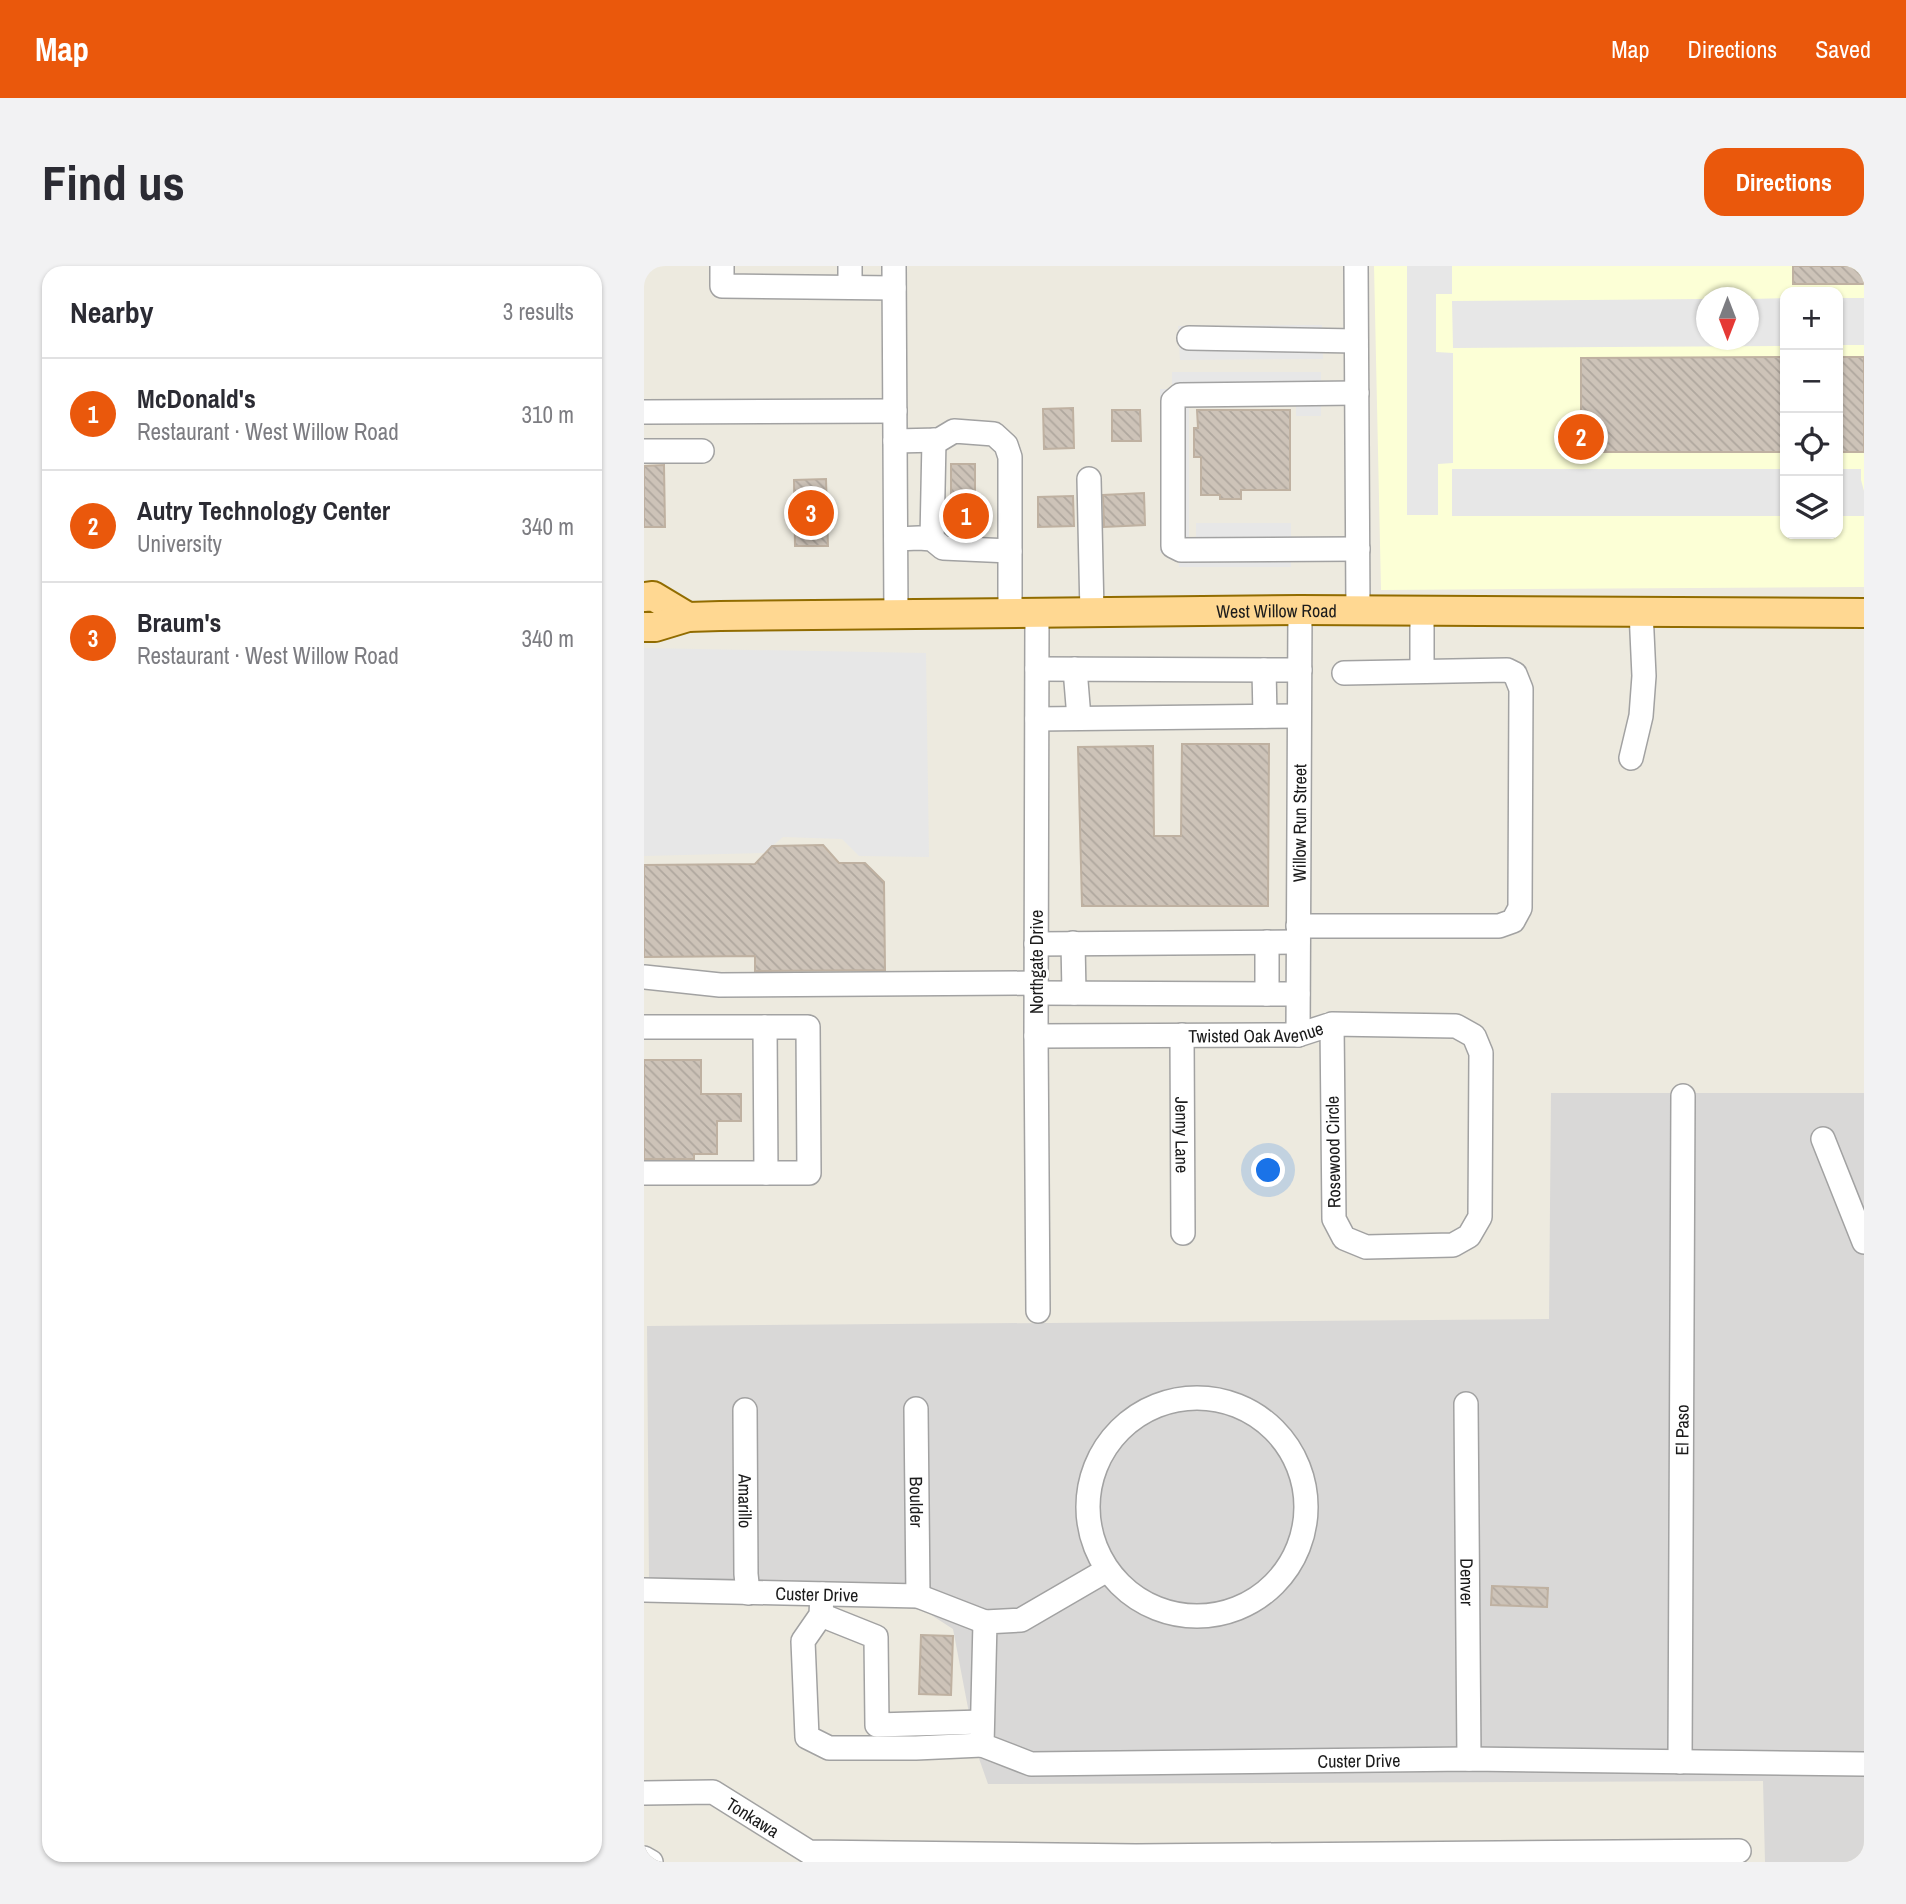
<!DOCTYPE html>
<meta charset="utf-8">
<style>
:root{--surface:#fff;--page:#f2f2f3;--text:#2b2b33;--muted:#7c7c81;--line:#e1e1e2;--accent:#ea580c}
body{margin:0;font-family:"Archivo Narrow",sans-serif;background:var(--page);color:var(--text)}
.controls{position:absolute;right:21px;top:21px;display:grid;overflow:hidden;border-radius:14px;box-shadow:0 2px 5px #0004}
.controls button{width:63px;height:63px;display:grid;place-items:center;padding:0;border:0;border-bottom:2px solid var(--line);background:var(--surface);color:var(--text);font:35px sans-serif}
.compass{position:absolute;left:1052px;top:21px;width:63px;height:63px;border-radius:50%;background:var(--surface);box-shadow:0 2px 5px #0004;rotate:180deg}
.you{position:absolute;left:625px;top:905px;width:24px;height:24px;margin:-18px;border:5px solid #fff;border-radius:50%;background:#1a73e8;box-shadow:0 0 0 10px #1a73e833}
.badge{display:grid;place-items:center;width:46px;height:46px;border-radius:50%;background:var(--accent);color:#fff;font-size:23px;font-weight:700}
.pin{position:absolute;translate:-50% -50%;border:4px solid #fff;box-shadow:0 2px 7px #0006}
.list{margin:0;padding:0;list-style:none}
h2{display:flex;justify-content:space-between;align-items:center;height:91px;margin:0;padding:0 28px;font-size:30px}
h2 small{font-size:23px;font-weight:400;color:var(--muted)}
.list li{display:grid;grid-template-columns:46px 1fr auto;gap:21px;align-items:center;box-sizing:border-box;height:112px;padding:0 28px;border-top:2px solid var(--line)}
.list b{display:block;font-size:26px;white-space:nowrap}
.list p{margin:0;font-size:23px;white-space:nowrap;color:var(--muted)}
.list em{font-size:23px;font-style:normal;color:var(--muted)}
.icon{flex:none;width:38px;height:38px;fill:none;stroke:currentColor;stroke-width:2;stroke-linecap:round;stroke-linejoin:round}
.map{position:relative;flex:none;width:1220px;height:1596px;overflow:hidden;border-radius:21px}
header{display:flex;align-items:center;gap:42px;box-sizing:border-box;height:98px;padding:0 35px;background:var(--accent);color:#fff}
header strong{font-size:33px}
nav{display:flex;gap:38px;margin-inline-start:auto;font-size:24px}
.intro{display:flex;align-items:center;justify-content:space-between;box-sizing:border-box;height:168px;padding:0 42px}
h1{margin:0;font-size:49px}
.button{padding:18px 32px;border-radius:21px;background:var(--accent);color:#fff;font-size:24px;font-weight:700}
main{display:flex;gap:42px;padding:0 42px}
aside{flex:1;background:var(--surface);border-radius:21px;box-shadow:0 2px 5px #0004}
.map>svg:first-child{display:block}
.residential{fill:#d9d8d7}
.education{fill:#fcffd6;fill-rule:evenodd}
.parking{fill:#e7e7e7}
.building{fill:url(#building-back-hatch);stroke:#bfb1a1;stroke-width:2}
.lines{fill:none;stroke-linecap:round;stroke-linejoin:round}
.minor-casing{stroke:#a2a2a2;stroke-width:26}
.major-casing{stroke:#916c00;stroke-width:32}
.minor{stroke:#fff;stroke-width:23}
.major{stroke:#ffd892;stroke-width:28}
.labels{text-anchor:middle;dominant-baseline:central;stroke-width:6;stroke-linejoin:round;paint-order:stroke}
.street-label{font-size:18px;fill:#1b1b1b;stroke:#fff}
</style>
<header>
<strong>Map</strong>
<nav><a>Map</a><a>Directions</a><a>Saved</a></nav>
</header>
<div class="intro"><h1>Find us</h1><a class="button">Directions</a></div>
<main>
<aside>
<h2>Nearby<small>3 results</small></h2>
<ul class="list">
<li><span class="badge">1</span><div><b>McDonald's</b><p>Restaurant · West Willow Road</p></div><em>310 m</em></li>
<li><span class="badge">2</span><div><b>Autry Technology Center</b><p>University</p></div><em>340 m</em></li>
<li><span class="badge">3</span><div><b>Braum's</b><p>Restaurant · West Willow Road</p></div><em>340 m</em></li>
</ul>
</aside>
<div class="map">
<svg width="1220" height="1596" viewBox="0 0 1220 1596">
<defs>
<pattern id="building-back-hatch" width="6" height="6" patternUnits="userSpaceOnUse" patternTransform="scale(1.75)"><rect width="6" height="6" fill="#cdc3b8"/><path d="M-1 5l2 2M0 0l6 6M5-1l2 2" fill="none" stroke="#afa79e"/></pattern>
</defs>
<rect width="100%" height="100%" fill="#edeadf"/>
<!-- residential -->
<polygon class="residential" points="907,827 1220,827 1220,1596 1121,1596 1119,1515 344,1518 332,1484 309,1363 281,1345 227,1336 4,1336 5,1314 3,1060 905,1053"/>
<!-- education -->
<path class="education" d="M730,0H1220V321L737,324ZM1141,26H1194V268H1141ZM1062,32H1104V74H1062Z"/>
<!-- parking -->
<g class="parking">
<polygon points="763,0 808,0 808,28 792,28 792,86 809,87 809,197 794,198 794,249 763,249"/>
<polygon points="1141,32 1141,80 809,82 808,35 1062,33 1062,74 1104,74 1105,33"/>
<rect x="1194" y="32" width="26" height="47"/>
<polygon points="678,59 679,93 536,94 534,60"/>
<polygon points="528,106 677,106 677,150 652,150 652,137 552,137 545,142 545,273 552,273 552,257 647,257 647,301 535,301 534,287 516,287 516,123 528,123"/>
<rect x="808" y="203" width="333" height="47"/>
<polygon points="1194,203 1217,203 1217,214 1220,225 1220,250 1194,250"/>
<polygon points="0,382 282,387 285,591 215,590 198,573 139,571 120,587 0,590"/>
</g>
<!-- building -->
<g class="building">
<rect x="1149" y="0" width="71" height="18"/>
<polygon points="1141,91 1141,186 937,186 937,92"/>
<rect x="1194" y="91" width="26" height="95"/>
<polygon points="429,142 430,182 400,183 399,143"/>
<polygon points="468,144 496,144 497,175 468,175"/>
<polygon points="553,144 646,144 646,224 597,224 597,233 576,233 576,229 557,229 557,191 550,191 550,162 554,162"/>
<polygon points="307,198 331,198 331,229 337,229 337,270 307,268"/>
<polygon points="20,199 21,261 0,261 0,200"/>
<polygon points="182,213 184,280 151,280 150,214"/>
<polygon points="500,227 501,259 460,261 459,229"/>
<polygon points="429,230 430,260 394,261 394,231"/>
<polygon points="538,478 625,478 624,640 438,640 434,481 509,480 510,570 537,570"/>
<polygon points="179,579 195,597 221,597 240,616 241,704 111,705 111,690 0,691 0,599 111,598 128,580"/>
<polygon points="0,794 57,794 57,828 97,828 97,855 73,855 73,888 50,888 50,893 0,893"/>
<polygon points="848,1320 904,1322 903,1341 847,1339"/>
<polygon points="277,1369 309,1370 307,1429 275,1428"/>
</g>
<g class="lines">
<defs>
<g id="minor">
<polyline points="78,0 78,20 250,22"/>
<polyline points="206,0 206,21"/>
<polyline points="250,0 252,349"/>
<polyline points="712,0 714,344"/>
<polyline points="545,72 712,75"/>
<polyline points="713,127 536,129 529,135 529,280 537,284 714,283"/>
<polyline points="0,146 251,145"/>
<polyline points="251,175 295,174 310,165 350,168 362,179 366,191 366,348"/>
<polyline points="0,185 58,185"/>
<polyline points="445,213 448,347"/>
<polyline points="252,273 275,272 288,273 299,282 366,285"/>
<polyline points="288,273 290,174"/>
<polyline points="393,348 392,770 394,1045"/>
<polyline points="393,403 656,404"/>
<polyline points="431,403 435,452"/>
<polyline points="620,404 621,450"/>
<polyline points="778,404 778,345"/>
<polyline points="393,453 655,450"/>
<polyline points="987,492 997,450 1000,410 997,345"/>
<polyline points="654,660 855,660 869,655 876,642 877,423 871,408 863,404 700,407"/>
<polyline points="623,676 623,728"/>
<polyline points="429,677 430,727"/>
<polyline points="392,678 654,676"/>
<polyline points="0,711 76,719 392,717"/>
<polyline points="392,727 654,728"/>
<polyline points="0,761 164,761 165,907 0,907"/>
<polyline points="121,761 122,907"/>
<path id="s1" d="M538,769L539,967"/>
<path id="s2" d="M654,769L656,344"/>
<path id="s3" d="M392,770L654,769L688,758L812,760L830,770L837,787L836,951L825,970L809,979L722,981L700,972L690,953L688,758"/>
<polyline points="1179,873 1220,976"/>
<circle cx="553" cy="1241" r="109"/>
<path id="s4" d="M822,1138L825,1493"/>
<path id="s5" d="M272,1143L274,1330"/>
<path id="s6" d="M101,1144L102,1308L104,1327"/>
<path id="s7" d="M463,1304L377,1354L341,1356L338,1479L387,1498L825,1493L1220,1498"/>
<path id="s8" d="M0,1324L274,1330L341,1356"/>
<polyline points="178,1328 177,1349 159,1375 163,1471 185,1482 272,1482 338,1479"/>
<polyline points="177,1349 232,1371 233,1459 338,1456"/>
<path id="s9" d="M1036,1496L1039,830"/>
<path id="s10" d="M0,1527L69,1526L165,1586L492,1590L1095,1585"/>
<polyline points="0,1592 7,1596"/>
</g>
<g id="major">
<polyline points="0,331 9,330 44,351"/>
<path id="s11" d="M0,361H11L44,351L76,350L656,344L1220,347"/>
</g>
</defs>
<!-- minor casing -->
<use href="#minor" class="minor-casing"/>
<!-- major casing -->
<use href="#major" class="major-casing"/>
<!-- minor -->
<use href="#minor" class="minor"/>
<!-- major -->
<use href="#major" class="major"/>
</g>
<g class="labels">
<!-- street labels -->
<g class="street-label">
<text stroke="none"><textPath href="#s11" startOffset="634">West Willow Road</textPath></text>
<text stroke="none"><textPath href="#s2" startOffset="212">Willow Run Street</textPath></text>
<text transform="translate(392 696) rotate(-90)">Northgate Drive</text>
<text stroke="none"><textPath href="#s3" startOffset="220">Twisted Oak Avenue</textPath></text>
<text stroke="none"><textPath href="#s1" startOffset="100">Jenny Lane</textPath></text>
<text transform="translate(689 886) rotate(-91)">Rosewood Circle</text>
<text stroke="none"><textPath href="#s9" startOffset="332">El Paso</textPath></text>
<text stroke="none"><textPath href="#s6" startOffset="91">Amarillo</textPath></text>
<text stroke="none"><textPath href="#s5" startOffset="93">Boulder</textPath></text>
<text stroke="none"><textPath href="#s4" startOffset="178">Denver</textPath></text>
<text stroke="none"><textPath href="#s8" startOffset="173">Custer Drive</textPath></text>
<text stroke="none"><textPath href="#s7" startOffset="639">Custer Drive</textPath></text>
<text stroke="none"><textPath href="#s10" startOffset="116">Tonkawa</textPath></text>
</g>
</g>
</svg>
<div class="controls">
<button>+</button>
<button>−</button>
<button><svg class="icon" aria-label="locate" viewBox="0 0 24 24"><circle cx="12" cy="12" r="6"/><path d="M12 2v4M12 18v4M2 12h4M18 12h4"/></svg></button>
<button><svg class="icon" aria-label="layers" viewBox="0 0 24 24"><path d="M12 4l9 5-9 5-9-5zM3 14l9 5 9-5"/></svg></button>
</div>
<svg class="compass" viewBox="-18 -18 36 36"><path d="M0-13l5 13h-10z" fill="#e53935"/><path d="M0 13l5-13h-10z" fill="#7c7c81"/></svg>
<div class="you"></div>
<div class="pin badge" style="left:322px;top:250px">1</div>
<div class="pin badge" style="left:937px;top:171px">2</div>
<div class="pin badge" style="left:167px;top:247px">3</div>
</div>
</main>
